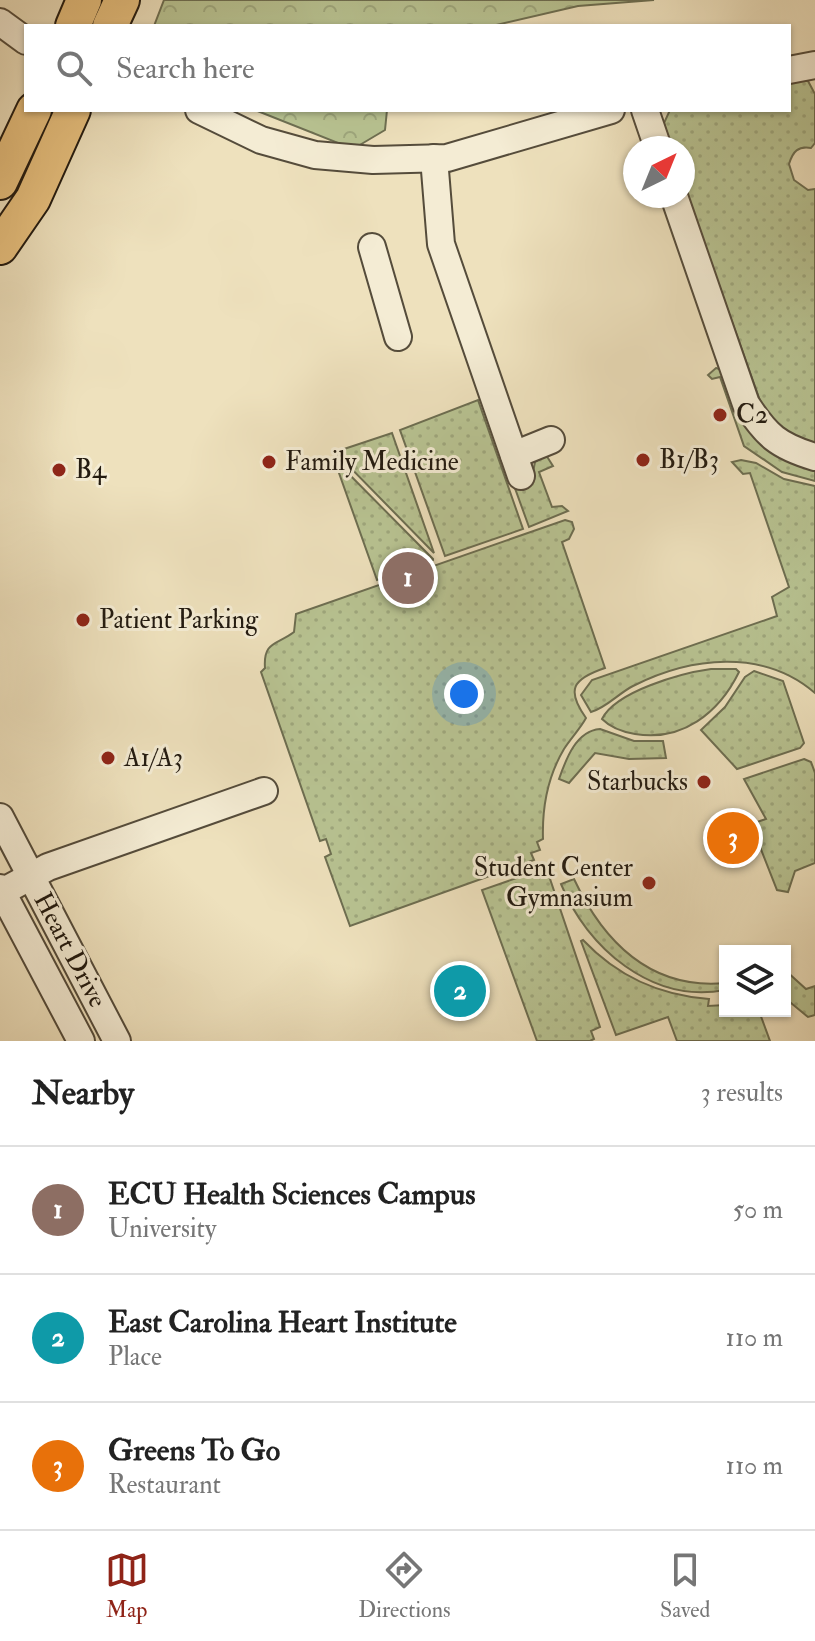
<!DOCTYPE html>
<style>
:root{--surface:#fff;--page:#f6f6f6;--text:#222;--muted:#767676;--line:#e0e0e0;--accent:#8f2418}
body{margin:0;font-family:"IM FELL Double Pica",serif;background:var(--page);color:var(--text)}
.controls{position:absolute;right:24px;bottom:24px;display:grid;overflow:hidden;border-radius:0px;box-shadow:0 2px 6px #0004}
.controls button{width:72px;height:72px;display:grid;place-items:center;padding:0;border:0;border-bottom:2px solid var(--line);background:var(--surface);color:var(--text);font:40px sans-serif}
.compass{position:absolute;left:623px;top:136px;width:72px;height:72px;border-radius:50%;background:var(--surface);box-shadow:0 2px 6px #0004;rotate:43deg}
.you{position:absolute;left:464px;top:694px;width:28px;height:28px;margin:-20px;border:6px solid #fff;border-radius:50%;background:#1a73e8;box-shadow:0 0 0 12px #1a73e833}
.badge{display:grid;place-items:center;width:52px;height:52px;border-radius:50%;background:var(--accent);color:#fff;font-size:26px;font-weight:700}
.pin{position:absolute;translate:-50% -50%;border:4px solid #fff;box-shadow:0 2px 8px #0006}
.list{margin:0;padding:0;list-style:none}
h2{display:flex;justify-content:space-between;align-items:center;height:104px;margin:0;padding:0 32px;font-size:34px}
h2 small{font-size:26px;font-weight:400;color:var(--muted)}
.list li{display:grid;grid-template-columns:52px 1fr auto;gap:24px;align-items:center;box-sizing:border-box;height:128px;padding:0 32px;border-top:2px solid var(--line)}
.list b{display:block;font-size:30px;white-space:nowrap}
.list p{margin:0;font-size:26px;white-space:nowrap;color:var(--muted)}
.list em{font-size:26px;font-style:normal;color:var(--muted)}
.icon{flex:none;width:44px;height:44px;fill:none;stroke:currentColor;stroke-width:2;stroke-linecap:round;stroke-linejoin:round}
.map{position:relative;flex:none;width:815px;height:1041px;overflow:hidden}
.search{position:absolute;background:var(--surface);box-shadow:0 2px 6px #0004;left:24px;right:24px;top:24px;height:88px;display:flex;align-items:center;gap:20px;box-sizing:border-box;padding:0 28px;border-radius:0px;color:var(--muted);font-size:30px}
.sheet{height:488px;background:var(--surface)}
nav{display:flex;justify-content:space-around;align-items:center;box-sizing:border-box;height:112px;border-top:2px solid var(--line);background:var(--surface);font-size:22px;color:var(--muted)}
nav a{display:grid;justify-items:center;gap:4px}
nav .on{color:var(--accent)}
.map>svg:first-child{display:block}
.grass{fill:url(#grass-dots);stroke:#6d6e51;stroke-width:2}
.forest{fill:url(#forest-crowns);stroke:#6d6e51;stroke-width:2}
.lines{fill:none;stroke-linecap:round;stroke-linejoin:round}
.minor-casing{stroke:#554c3b;stroke-width:30}
.major-casing{stroke:#221a10;stroke-width:38}
.minor{stroke:#f4ecd4;stroke-width:26}
.major{stroke:#e7c07e;stroke-width:34}
.poi-dot{fill:#8f2418;stroke:#f4ecd4;stroke-width:3}
.labels{text-anchor:middle;dominant-baseline:central;stroke-width:6;stroke-linejoin:round;paint-order:stroke}
.poi-label{font-size:26px;fill:#221a10;stroke:#f4ecd4;text-anchor:start}
.street-label{font-size:26px;fill:#221a10;stroke:#f4ecd4}
</style>
<div class="map">
<svg width="815" height="1041" viewBox="0 0 815 1041">
<defs>
<pattern id="grass-dots" width="8" height="8" patternUnits="userSpaceOnUse" patternTransform="scale(2)"><rect width="8" height="8" fill="#b8c392"/><path d="M2 2h.1M6 6h.1" fill="none" stroke="#9ea77d" stroke-width="1.8" stroke-linecap="round"/></pattern>
<pattern id="forest-crowns" width="20" height="18" patternUnits="userSpaceOnUse" patternTransform="scale(2)"><rect width="20" height="18" fill="#b8c392"/><path d="M2 6a3 3 0 1 1 6 0M12 15a3 3 0 1 1 6 0" fill="none" stroke="#9ea77d"/></pattern>
</defs>
<rect width="100%" height="100%" fill="#eee1bd"/>
<filter id="stains"><feTurbulence type="fractalNoise" baseFrequency=".0025" numOctaves="4"/><feColorMatrix values="0 0 0 0 .2 0 0 0 0 .09 0 0 0 0 .02 0 0 0 .5 -.17"/></filter>
<radialGradient id="worn" r=".72"><stop offset=".6" stop-color="#630" stop-opacity="0"/><stop offset="1" stop-color="#630" stop-opacity=".3"/></radialGradient>
<!-- grass -->
<g class="grass">
<path d="M789,78L808,81L815,94V143L811,148C798,146 793,151 789,164L794,180L808,190L815,189V445L783,433L763,409L683,184V148H671L664,123L670,110H789Z"/>
<polygon points="716,368 723,370 775,454 792,463 815,469 815,481 782,472 744,446 720,377 712,379 708,375"/>
<polygon points="478,400 523,529 445,556 400,430"/>
<polygon points="392,433 434,553 335,452"/>
<polygon points="546,455 553,466 539,472 552,507 562,506 568,511 529,527 512,480 532,477 535,462"/>
<polygon points="334,459 433,559 433,560 377,580"/>
<path d="M741,460L756,463L784,479L815,486V693C763,648 690,657 633,686C619,693 606,708 591,712L581,695L592,680L777,616L772,597L789,587L750,473L743,474L732,462Z"/>
<path d="M565,520L572,522L574,529L569,539L562,542L605,668C572,679 566,690 586,718C580,729 571,738 564,749C548,776 542,808 543,839L537,842L540,850L531,853L534,860L350,926L325,857L331,854L326,839L320,841L261,672L265,668C263,641 277,645 294,632L296,614Z"/>
<path d="M711,669H736L739,672C719,713 682,742 635,734C623,732 610,727 602,719C616,691 682,673 711,669Z"/>
<polygon points="754,671 783,681 804,743 800,748 737,769 701,730 725,707 745,677"/>
<path d="M600,729L634,741H663L666,758L629,759L595,753L569,783L559,779C566,759 576,731 600,729Z"/>
<polygon points="804,759 811,762 815,773 815,863 795,871 788,892 777,890 751,824 766,819 744,779"/>
<polygon points="537,871 540,878 549,876 600,1027 591,1031 594,1039 590,1041 537,1041 482,890"/>
<path d="M574,879C603,941 650,990 725,983V990C652,1004 587,948 561,884Z"/>
<path d="M583,940C618,977 659,995 709,999L708,1006L725,1005V1011H759L770,1041H677L668,1017L616,1035L581,941Z"/>
<polygon points="785,970 806,989 815,986 815,1015 808,1017 785,998"/>
</g>
<!-- forest -->
<g class="forest">
<polygon points="164,0 654,0 578,6 492,26 154,26"/>
<polygon points="255,110 387,110 385,130 353,149"/>
</g>
<g class="lines">
<defs>
<g id="minor">
<polyline points="0,22 26,41"/>
<polyline points="789,70 815,65"/>
<polyline points="199,110 261,140 315,155 373,160 447,158 611,110"/>
<polyline points="645,110 658,148"/>
<polyline points="434,158 441,244 521,476"/>
<path d="M674,196L746,404C767,436 778,446 815,457"/>
<polyline points="372,247 398,337"/>
<polyline points="514,455 551,440"/>
<polyline points="0,817 117,1041"/>
<polyline points="0,888 81,1041"/>
<polyline points="2,892 48,867 264,791"/>
</g>
<g id="major">
<polyline points="73,26 84,0"/>
<polyline points="110,26 122,0"/>
<polyline points="0,182 34,110"/>
<polyline points="0,247 33,199 73,110"/>
</g>
</defs>
<!-- minor casing -->
<use href="#minor" class="minor-casing"/>
<!-- major casing -->
<use href="#major" class="major-casing"/>
<!-- minor -->
<use href="#minor" class="minor"/>
<!-- major -->
<use href="#major" class="major"/>
</g>
<!-- markers -->
<g class="poi-dot">
<circle cx="720" cy="415" r="8"/>
<circle cx="643" cy="460" r="8"/>
<circle cx="269" cy="462" r="8"/>
<circle cx="59" cy="470" r="8"/>
<circle cx="83" cy="620" r="8"/>
<circle cx="108" cy="758" r="8"/>
<circle cx="704" cy="782" r="8"/>
<circle cx="649" cy="883" r="8"/>
</g>
<g class="labels">
<!-- poi labels -->
<g class="poi-label">
<text x="736" y="415">C2</text>
<text x="659" y="460">B1/B3</text>
<text x="285" y="462">Family Medicine</text>
<text x="75" y="470">B4</text>
<text x="99" y="620">Patient Parking</text>
<text x="124" y="758">A1/A3</text>
<text x="688" y="782" text-anchor="end">Starbucks</text>
<text x="633" y="868" text-anchor="end">Student Center<tspan x="633" dy="30">Gymnasium</tspan></text>
</g>
<!-- street labels -->
<g class="street-label">
<text transform="translate(70 950) rotate(62)">Heart Drive</text>
</g>
</g>
<rect width="100%" height="100%" filter="url(#stains)"/>
<rect width="100%" height="100%" fill="url(#worn)"/>
</svg>
<div class="controls">
<button><svg class="icon" aria-label="layers" viewBox="0 0 24 24"><path d="M12 4l9 5-9 5-9-5zM3 14l9 5 9-5"/></svg></button>
</div>
<svg class="compass" viewBox="-18 -18 36 36"><path d="M0-13l5 13h-10z" fill="#e53935"/><path d="M0 13l5-13h-10z" fill="#767676"/></svg>
<div class="you"></div>
<div class="pin badge" style="left:408px;top:578px;background:#8d6e63">1</div>
<div class="pin badge" style="left:460px;top:991px;background:#0f9aa8">2</div>
<div class="pin badge" style="left:733px;top:838px;background:#e8710a">3</div>
<div class="search"><svg class="icon" aria-label="search" viewBox="0 0 24 24"><circle cx="10" cy="10" r="6"/><path d="M15 15l6 6"/></svg>Search here</div>
</div>
<section class="sheet">
<h2>Nearby<small>3 results</small></h2>
<ul class="list">
<li><span class="badge" style="background:#8d6e63">1</span><div><b>ECU Health Sciences Campus</b><p>University</p></div><em>50 m</em></li>
<li><span class="badge" style="background:#0f9aa8">2</span><div><b>East Carolina Heart Institute</b><p>Place</p></div><em>110 m</em></li>
<li><span class="badge" style="background:#e8710a">3</span><div><b>Greens To Go</b><p>Restaurant</p></div><em>110 m</em></li>
</ul>
</section>
<nav>
<a class="on"><svg class="icon" aria-label="map" viewBox="0 0 24 24"><path d="M3 6l6-2 6 2 6-2v14l-6 2-6-2-6 2zM9 4v14M15 6v14"/></svg>Map</a>
<a><svg class="icon" aria-label="directions" viewBox="0 0 24 24"><path d="M12 3l9 9-9 9-9-9zM9 14v-3h6M13 9l2 2-2 2"/></svg>Directions</a>
<a><svg class="icon" aria-label="saved" viewBox="0 0 24 24"><path d="M7 4h10v16l-5-4-5 4z"/></svg>Saved</a>
</nav>
